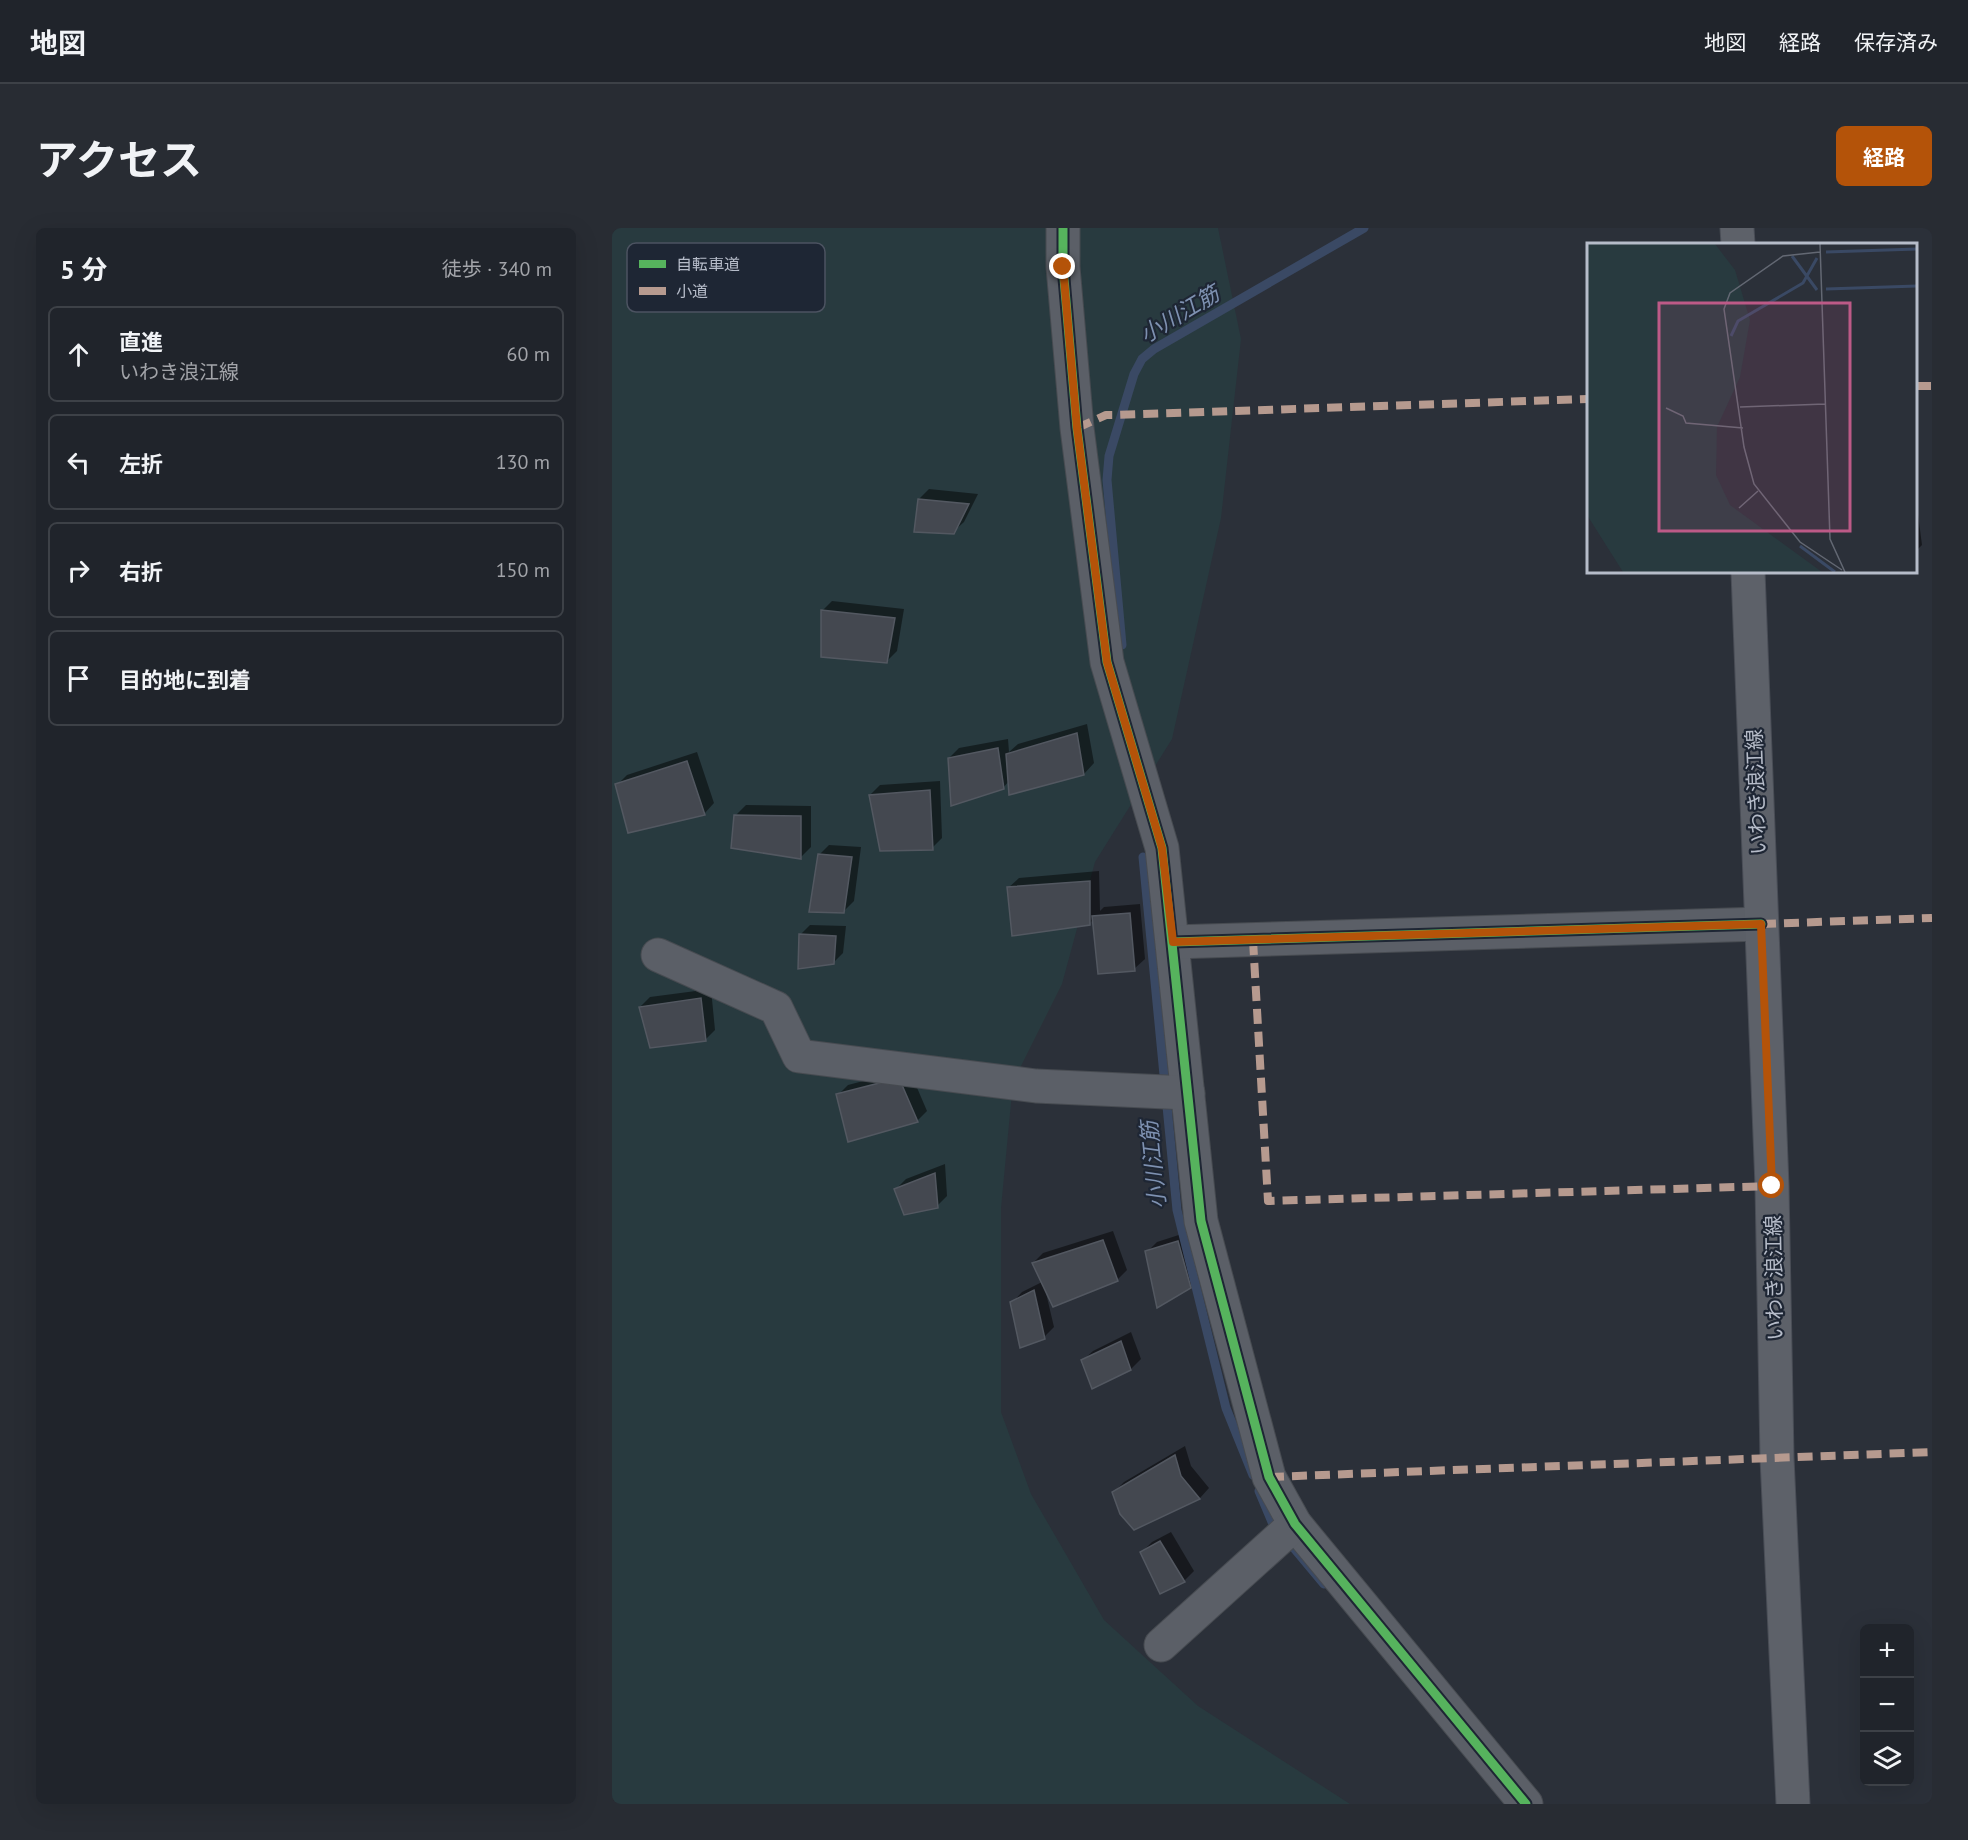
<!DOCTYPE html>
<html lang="ja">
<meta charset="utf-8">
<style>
:root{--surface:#20242b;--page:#282c33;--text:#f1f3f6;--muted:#a2a4a9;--line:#3d4147;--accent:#b45309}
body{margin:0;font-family:"PT Sans","Noto Sans JP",sans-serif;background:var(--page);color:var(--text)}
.controls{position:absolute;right:18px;bottom:18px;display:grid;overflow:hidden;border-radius:9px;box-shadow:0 6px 24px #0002}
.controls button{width:54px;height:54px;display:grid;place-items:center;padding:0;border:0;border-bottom:2px solid var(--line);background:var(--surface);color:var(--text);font:30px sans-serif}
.stop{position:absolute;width:18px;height:18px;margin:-14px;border:4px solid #b45309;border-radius:50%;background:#fff}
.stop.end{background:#b45309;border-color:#fff;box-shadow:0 2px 6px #0008}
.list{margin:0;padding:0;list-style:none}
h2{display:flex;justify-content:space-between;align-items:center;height:78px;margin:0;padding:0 24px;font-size:26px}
h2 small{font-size:20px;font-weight:400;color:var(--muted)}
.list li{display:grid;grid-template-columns:39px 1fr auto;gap:18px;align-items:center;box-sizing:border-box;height:96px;margin:0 12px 12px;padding:0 12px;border:2px solid var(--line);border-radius:9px}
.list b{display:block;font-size:22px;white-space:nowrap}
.list p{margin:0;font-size:20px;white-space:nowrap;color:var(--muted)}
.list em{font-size:20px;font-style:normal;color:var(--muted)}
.icon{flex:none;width:33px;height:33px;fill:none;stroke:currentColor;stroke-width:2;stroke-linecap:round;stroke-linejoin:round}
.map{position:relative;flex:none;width:1320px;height:1576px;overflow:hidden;border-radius:9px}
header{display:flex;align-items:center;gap:36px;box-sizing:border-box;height:84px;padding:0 30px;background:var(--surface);border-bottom:2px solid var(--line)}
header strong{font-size:28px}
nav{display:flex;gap:33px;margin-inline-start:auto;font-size:21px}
.intro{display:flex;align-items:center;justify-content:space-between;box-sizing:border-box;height:144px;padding:0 36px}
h1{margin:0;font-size:42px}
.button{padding:15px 27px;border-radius:9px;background:var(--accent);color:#fff;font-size:21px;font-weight:700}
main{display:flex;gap:36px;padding:0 36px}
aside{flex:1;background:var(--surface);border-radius:9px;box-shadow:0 6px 24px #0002}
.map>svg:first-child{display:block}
.green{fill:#283a3f}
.shadow{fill:#0007}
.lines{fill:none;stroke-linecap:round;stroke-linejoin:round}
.stream{stroke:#3a4964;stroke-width:9}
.building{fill:#444850;stroke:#535861;stroke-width:1.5}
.minor-casing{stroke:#474b51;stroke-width:35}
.primary-casing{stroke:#494d56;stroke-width:35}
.minor{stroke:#5b5f67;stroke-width:33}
.primary{stroke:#5d6169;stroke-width:33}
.quiet{stroke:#b69a8f;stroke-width:8;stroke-dasharray:15 8;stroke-linecap:butt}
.cycleway-casing{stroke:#1e2634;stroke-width:13}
.cycleway{stroke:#56b35d;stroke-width:9}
.route{stroke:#b45309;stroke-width:8}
.labels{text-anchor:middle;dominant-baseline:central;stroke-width:4.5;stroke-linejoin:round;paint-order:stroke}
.street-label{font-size:21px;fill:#b6bcc9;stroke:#1e2634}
.water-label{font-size:22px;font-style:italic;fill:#7e91b1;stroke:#1e2634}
.inset-river{fill:none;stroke:#3a4964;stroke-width:3}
.inset-road{fill:none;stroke:#636873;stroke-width:1.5}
.view{fill:#bd5a87;fill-opacity:0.15;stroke:#bd5a87;stroke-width:3}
.inset-edge{fill:none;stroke:#b6bcc9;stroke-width:3}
.key{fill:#1e2634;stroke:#4c5361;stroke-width:1.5}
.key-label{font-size:16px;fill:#b6bcc9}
</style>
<header>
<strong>地図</strong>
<nav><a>地図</a><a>経路</a><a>保存済み</a></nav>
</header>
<div class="intro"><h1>アクセス</h1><a class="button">経路</a></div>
<main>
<aside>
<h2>5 分<small>徒歩 · 340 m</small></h2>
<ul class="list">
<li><svg class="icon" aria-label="ahead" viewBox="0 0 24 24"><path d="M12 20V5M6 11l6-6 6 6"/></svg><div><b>直進</b><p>いわき浪江線</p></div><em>60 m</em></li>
<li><svg class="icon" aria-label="left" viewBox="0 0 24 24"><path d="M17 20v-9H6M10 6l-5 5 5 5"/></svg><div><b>左折</b></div><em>130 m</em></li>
<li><svg class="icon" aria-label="right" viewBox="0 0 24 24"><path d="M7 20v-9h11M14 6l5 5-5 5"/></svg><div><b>右折</b></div><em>150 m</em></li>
<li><svg class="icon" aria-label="arrive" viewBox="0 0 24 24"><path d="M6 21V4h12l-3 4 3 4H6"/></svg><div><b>目的地に到着</b></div></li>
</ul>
</aside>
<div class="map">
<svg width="1320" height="1576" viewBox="0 0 1320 1576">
<rect width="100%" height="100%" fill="#2b3039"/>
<!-- green -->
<polygon class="green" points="0,0 606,0 629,111 609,290 560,511 483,634 450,756 401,854 389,980 389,1184 419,1266 492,1392 586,1478 738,1576 0,1576"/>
<!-- shadow -->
<g class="shadow">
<polygon points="317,261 366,266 352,294 341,304 307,271"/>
<polygon points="1304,271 1310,317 1304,323"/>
<polygon points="220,373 292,381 285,423 275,433 210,383"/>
<polygon points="475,496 482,535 472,546 397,553 391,560 337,530 347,520 396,511 397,524 406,516"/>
<polygon points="85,524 102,575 92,586 5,557 15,547"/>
<polygon points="328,553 330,610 320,620 258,567 268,557"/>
<polygon points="134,577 199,578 199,619 189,629 123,588"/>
<polygon points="217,617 249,619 242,673 232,683 207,627"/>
<polygon points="487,643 488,683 492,679 528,676 533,731 522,741 482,691 478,695 396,660 407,650"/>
<polygon points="198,697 234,698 231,725 221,735 188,707"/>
<polygon points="99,761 103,802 93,812 28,779 38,769"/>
<polygon points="297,841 315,883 305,893 226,867 236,857"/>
<polygon points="333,936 335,968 325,978 284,961 294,951"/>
<polygon points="501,1003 515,1042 505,1052 434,1065 442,1099 432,1109 400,1075 410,1064 430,1054 421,1035 431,1025"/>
<polygon points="576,1004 588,1049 578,1059 535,1024 545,1014"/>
<polygon points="519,1104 529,1131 519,1141 481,1159 470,1133 481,1123"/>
<polygon points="573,1218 579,1238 597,1260 588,1270 522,1300 502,1264 512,1254"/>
<polygon points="559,1304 582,1343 572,1353 530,1324 540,1314"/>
</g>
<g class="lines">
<!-- stream -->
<g class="stream">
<polyline points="510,417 495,252 497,228 522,146 530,131 542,121 752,0"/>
<polyline points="531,629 565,982 614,1180 641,1247"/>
<polyline points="647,1263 660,1294 712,1356"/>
</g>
</g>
<!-- building -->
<g class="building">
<polygon points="306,271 357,276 342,306 302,304"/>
<polygon points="209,382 283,390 275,435 209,429"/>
<polygon points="465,505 472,547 397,567 394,526"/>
<polygon points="386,520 392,561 339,578 336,530"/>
<polygon points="75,533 93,587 16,605 3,556"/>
<polygon points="318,562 321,622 268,623 257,567"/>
<polygon points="122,587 189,588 189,631 119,620"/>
<polygon points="206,626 240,629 232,685 197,684"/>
<polygon points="478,653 478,697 400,708 395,659"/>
<polygon points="518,685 523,743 486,746 480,688"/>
<polygon points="187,706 224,708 222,736 186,741"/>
<polygon points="89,770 94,813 38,820 27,779"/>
<polygon points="287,850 306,894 236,914 224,866"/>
<polygon points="323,945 326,980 292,987 282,961"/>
<polygon points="491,1012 506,1053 441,1079 420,1035"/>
<polygon points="566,1013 579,1060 545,1080 533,1023"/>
<polygon points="422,1062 433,1111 408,1120 398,1074"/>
<polygon points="509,1113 519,1142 480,1161 469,1132"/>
<polygon points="563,1227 569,1248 588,1271 522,1302 508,1286 500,1264"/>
<polygon points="548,1313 573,1354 548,1366 528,1324"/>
</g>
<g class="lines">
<defs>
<g id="minor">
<polyline points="451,0 451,39 465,200 495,434 550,620 589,993 657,1249 683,1296 914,1576"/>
<polyline points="561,714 1149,696"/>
<polyline points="46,727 164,780 187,828 424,858 576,865"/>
<polyline points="549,1417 683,1296"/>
</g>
<g id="primary">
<polyline points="1125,0 1126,16"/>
<polyline points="1136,344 1160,958 1165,1230 1181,1576"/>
</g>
</defs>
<!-- minor casing -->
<use href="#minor" class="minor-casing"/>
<!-- primary casing -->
<use href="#primary" class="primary-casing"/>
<!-- minor -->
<use href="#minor" class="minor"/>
<!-- primary -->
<use href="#primary" class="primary"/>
<!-- quiet -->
<g class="quiet">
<polyline points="1304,158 1320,158"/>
<polyline points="465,200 494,187 503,187 976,171"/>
<polyline points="1149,696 1320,690"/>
<polyline points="641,712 656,973 1160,958"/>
<polyline points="657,1249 1320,1224"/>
</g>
<defs>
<g id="cycleway">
<polyline points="451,0 451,39 465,200 495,434 550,620 589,993 657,1249 683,1296 914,1576"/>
<polyline points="561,714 1149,696"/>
</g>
</defs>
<!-- cycleway casing -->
<use href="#cycleway" class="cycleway-casing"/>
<!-- cycleway -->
<use href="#cycleway" class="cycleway"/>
</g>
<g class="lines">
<!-- route -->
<polyline class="route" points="451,39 465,200 495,434 550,620 561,714 1149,696 1160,958"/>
</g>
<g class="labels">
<!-- street labels -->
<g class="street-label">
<text transform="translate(1144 564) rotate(-92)">いわき浪江線</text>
<text transform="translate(1162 1050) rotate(-91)">いわき浪江線</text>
</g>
<!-- water labels -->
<g class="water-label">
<text transform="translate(567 86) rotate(-31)">小川江筋</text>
<text transform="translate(541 937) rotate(-96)">小川江筋</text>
</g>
</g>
<!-- overview -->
<g transform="translate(975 15)">
<rect width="330" height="330" fill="#2b3039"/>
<path d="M0,1H128L148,27L163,77L153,134L130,184L129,232L143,262L235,329H36L0,272Z" fill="#283a3f"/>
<path class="inset-river" d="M239,9L330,6M205,13L230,47M239,46L330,43M144,93L151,78L216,40L230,15M213,303L248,329"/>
<path class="inset-road" d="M233,1L243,296L258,329M233,9L196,13L143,50L137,66L157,204L167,241L213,299L255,327M153,164L238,161M79,165L96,173L99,180L156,185M152,265L171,248"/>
<path class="view" d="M72,60H263V288H72Z"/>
<rect width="330" height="330" class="inset-edge"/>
</g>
<!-- legend -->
<rect x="15" y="15" width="198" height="69" rx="9" class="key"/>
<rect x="27" y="32" width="27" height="8" fill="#56b35d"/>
<rect x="27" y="59" width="27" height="8" fill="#b69a8f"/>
<g class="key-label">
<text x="64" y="42">自転車道</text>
<text x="64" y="69">小道</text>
</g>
</svg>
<div class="controls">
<button>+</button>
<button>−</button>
<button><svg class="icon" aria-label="layers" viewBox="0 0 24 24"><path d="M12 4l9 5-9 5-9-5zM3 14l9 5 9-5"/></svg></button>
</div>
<div class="stop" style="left:1160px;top:958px"></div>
<div class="stop end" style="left:451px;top:39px"></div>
</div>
</main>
